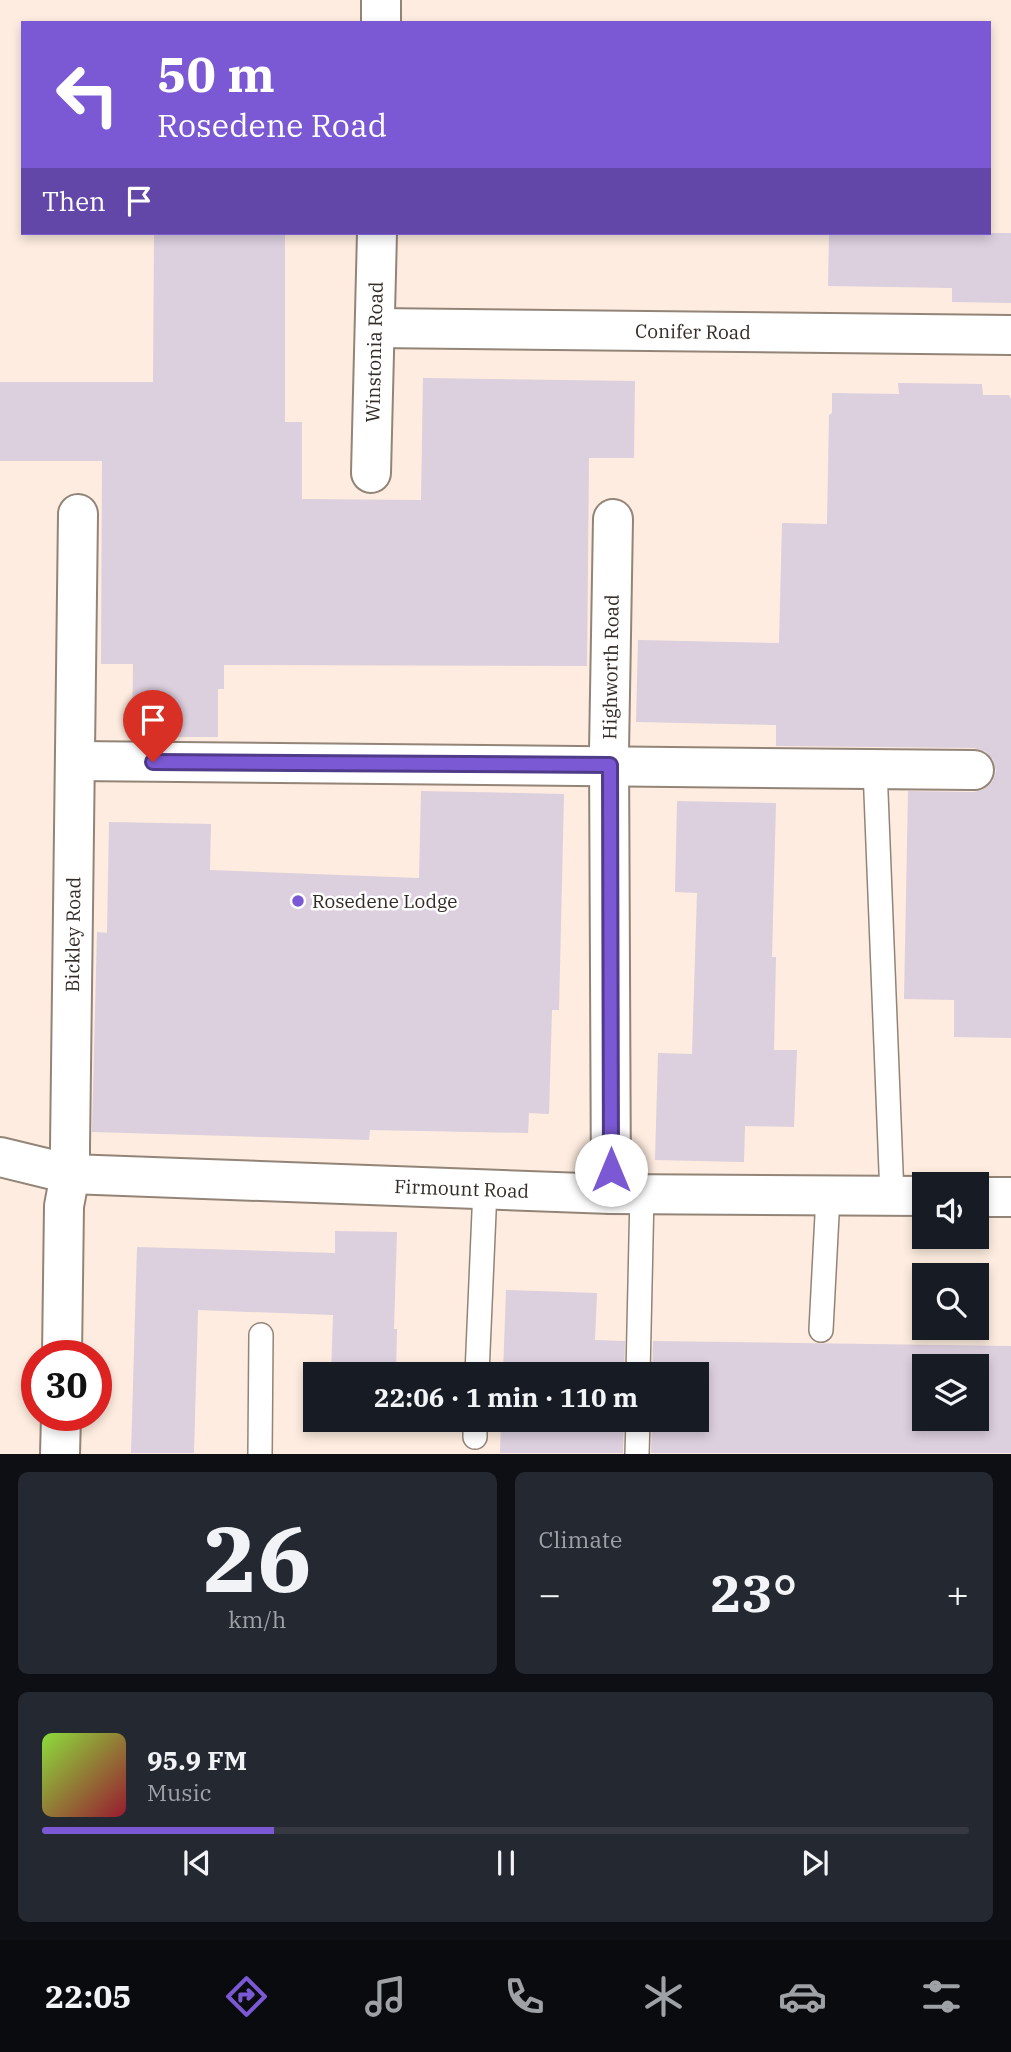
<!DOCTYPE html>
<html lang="en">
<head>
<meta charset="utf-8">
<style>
	body { margin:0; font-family:"IBM Plex Serif",serif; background:#242831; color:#f1f3f6; height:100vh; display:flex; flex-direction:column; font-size:26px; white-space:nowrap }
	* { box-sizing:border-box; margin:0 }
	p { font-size:23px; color:#9ea1a6 }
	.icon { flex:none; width:38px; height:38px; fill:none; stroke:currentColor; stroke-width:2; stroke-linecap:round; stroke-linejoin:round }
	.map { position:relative; height:1454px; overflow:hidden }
	.panel { display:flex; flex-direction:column; gap:18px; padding:18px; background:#0d0f14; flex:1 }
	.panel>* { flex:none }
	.guide { position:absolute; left:21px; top:21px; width:970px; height:214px; border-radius:0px; box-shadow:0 4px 10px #0003; background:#7b59d4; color:#fff; overflow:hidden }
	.tools { position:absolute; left:912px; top:1172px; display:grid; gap:14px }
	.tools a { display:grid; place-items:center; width:77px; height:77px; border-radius:0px; background:#171b24; box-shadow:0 4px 10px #0003; font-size:35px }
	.speed { position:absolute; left:21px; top:1340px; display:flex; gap:14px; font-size:35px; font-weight:700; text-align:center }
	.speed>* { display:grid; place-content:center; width:91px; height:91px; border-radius:50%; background:#171b24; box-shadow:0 4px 10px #0003; line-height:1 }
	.speed .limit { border:10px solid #d22; background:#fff; color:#111 }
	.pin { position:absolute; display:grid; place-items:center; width:60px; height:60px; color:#fff; margin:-72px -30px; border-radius:50% 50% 50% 0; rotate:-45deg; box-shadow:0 0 7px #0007 }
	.pin .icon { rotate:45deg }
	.me { position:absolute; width:77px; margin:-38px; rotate:0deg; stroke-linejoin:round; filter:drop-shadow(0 0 5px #0008) }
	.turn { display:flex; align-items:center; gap:24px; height:147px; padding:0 21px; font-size:32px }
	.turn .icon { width:91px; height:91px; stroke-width:2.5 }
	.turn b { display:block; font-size:49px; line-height:60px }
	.then { display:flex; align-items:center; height:66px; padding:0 21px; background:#0003; gap:14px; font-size:26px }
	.big { font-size:52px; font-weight:700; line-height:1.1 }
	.panel .card { flex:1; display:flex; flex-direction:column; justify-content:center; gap:10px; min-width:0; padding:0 24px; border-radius:10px; background:#242831 }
	.panel .dial { align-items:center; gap:0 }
	.dial b { font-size:91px; line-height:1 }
	.song { display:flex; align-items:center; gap:21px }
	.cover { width:84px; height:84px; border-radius:10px; background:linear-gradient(135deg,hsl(90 70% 55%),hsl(350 70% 35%)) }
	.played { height:7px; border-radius:4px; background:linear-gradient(90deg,#7b59d4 25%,#363941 25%) }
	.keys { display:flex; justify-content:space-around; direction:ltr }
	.heat { display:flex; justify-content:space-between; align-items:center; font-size:38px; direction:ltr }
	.panel .tiles { flex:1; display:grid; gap:18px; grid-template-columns:1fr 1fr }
	.card:last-child { grid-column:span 2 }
	.trip { position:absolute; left:303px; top:1362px; width:406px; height:70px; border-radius:0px; background:#171b24; box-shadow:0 4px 10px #0003; font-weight:700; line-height:70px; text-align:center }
	.dock { display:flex; height:112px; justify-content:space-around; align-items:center; background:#090b0e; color:#9ea1a6 }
	.dock .icon { width:49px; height:49px }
	.dock .current { color:#7b59d4 }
	.dock b { font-size:32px; color:#f1f3f6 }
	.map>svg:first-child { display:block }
	.building { fill:#dccfde; fill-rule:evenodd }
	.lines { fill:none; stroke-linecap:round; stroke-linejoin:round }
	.lane-casing { stroke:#938478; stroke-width:26 }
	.street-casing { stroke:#938478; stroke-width:42 }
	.lane { stroke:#fff; stroke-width:23 }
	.street { stroke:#fff; stroke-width:38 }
	.route-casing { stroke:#503a8a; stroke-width:18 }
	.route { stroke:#7b59d4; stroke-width:12 }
	.poi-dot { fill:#7b59d4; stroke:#fff; stroke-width:2.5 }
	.labels { text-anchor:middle; stroke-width:5; stroke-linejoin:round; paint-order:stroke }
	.street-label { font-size:19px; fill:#322b27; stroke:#fff }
	.poi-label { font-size:19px; fill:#322b27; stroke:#fff; text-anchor:start }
</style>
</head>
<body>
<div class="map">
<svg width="1011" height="1454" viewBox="0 0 1011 1454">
	<rect width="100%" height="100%" fill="#fdecdf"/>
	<path class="building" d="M154 233H285V422H302V499L421 500 423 378 635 381 634 458H589L587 666 224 665V689H218V737H132L133 664H101L102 461H0V382H153Z
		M829 233H1011V303L952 302V288L828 286Z
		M898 383 982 384 983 395H1009L1011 399V1038L954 1037V1000L904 999 908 791 974 792 984 789 992 782 996 771 993 760 986 752 974 748 776 746V725L636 722 638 640 779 643 782 523 827 524 829 415 832 413V393L899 394Z
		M421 791 564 794 559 1010H552L549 1114 529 1113 528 1133 370 1130 369 1140 92 1132 97 932 107 933 109 822 211 824 210 870 419 878Z
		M677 801 776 803 772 957H776L774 1050H797L794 1127 745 1126 744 1162 655 1160 658 1053 692 1054 697 893 675 892Z
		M335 1231 397 1232 394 1329H397L396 1374H331L333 1315 198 1310 194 1453H131L137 1247 335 1253Z
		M506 1290 597 1293 595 1340 625 1341 624 1374H503Z
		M653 1341 1011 1346V1453H651L652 1419H696V1374H652ZM924 1367H976V1419H924Z
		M501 1419H624L623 1453H500Z"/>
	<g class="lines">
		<g class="lane-casing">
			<path id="lane" d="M875 768 892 1196
				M821 1330 828 1196
				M477 1374 485 1189
				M638 1374 642 1194
				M475 1437V1419
				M260 1454 261 1335
				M637 1454 638 1419"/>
		</g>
		<g class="street-casing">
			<g id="street">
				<path d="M381 23V0"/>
				<path id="s1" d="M375 328 1011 335"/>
				<path id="s2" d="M371 473 377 233"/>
				<path d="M75 761 974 770"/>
				<path id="s3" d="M0 1157 70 1174 611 1194 924 1196"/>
				<path id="s4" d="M611 1194 609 751 613 519"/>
				<path d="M976 1197H1011"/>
				<path id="s5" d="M62 1356 64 1206 70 1174V1147L78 514"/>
				<path d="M60 1454 61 1416"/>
			</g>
		</g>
		<use href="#lane" class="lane"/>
		<use href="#street" class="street"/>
	</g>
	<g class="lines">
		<g class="route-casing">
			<path id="route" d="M153 762 610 765 611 1170"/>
		</g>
		<use href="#route" class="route"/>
	</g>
	<circle class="poi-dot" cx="298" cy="901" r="7"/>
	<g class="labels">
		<g class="street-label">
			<text dy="7" stroke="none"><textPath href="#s1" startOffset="318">Conifer Road</textPath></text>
			<text dy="7" stroke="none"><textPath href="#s2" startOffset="121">Winstonia Road</textPath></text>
			<text dy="7" stroke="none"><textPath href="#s4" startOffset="527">Highworth Road</textPath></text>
			<text dy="7" stroke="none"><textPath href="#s5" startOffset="422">Bickley Road</textPath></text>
			<text dy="7" stroke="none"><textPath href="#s3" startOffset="464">Firmount Road</textPath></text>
		</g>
		<g class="poi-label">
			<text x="312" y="908">Rosedene Lodge</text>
		</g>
	</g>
</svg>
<div class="tools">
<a><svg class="icon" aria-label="sound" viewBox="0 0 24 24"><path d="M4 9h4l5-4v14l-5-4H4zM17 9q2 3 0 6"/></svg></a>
<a><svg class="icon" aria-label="search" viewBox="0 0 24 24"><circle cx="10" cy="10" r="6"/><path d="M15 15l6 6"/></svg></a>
<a><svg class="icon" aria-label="layers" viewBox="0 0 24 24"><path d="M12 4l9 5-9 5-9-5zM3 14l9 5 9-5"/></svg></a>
</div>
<div class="speed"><div class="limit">30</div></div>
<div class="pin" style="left:153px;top:762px;background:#d93025"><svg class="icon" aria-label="arrive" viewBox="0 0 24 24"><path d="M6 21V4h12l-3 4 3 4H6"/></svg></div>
<svg class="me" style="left:611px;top:1170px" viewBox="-20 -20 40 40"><circle r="19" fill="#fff"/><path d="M0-13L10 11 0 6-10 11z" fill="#7b59d4"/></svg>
<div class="trip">22:06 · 1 min · 110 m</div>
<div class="guide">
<div class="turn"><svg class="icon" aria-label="left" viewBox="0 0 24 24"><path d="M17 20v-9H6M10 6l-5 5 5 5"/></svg><div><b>50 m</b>Rosedene Road</div></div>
<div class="then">Then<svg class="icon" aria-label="arrive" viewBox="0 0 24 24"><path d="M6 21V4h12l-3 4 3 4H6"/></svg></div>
</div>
</div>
<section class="panel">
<div class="tiles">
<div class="card dial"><b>26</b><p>km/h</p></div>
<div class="card"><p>Climate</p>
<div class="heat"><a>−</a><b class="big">23°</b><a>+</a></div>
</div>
<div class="card">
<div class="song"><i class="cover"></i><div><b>95.9 FM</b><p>Music</p></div></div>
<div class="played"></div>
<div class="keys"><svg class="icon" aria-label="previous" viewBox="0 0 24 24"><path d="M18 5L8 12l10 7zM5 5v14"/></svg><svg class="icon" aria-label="pause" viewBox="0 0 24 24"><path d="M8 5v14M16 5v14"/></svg><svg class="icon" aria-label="next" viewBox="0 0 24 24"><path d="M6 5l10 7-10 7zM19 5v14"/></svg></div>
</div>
</div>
</section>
<nav class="dock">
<b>22:05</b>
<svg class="icon current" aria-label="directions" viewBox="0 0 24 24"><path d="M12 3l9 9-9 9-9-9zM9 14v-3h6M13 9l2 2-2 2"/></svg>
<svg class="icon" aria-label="music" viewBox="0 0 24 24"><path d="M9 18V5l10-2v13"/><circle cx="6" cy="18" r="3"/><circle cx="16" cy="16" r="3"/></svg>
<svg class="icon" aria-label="phone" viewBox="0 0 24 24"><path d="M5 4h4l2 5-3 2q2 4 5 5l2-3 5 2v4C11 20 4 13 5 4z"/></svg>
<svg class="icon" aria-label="climate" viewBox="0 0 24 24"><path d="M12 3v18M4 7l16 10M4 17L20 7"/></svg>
<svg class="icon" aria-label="car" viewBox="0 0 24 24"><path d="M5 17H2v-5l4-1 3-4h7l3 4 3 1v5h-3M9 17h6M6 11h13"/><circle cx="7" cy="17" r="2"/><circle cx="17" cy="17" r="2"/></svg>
<svg class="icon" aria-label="filters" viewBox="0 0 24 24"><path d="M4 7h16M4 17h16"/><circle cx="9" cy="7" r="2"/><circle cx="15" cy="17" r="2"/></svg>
</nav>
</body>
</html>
